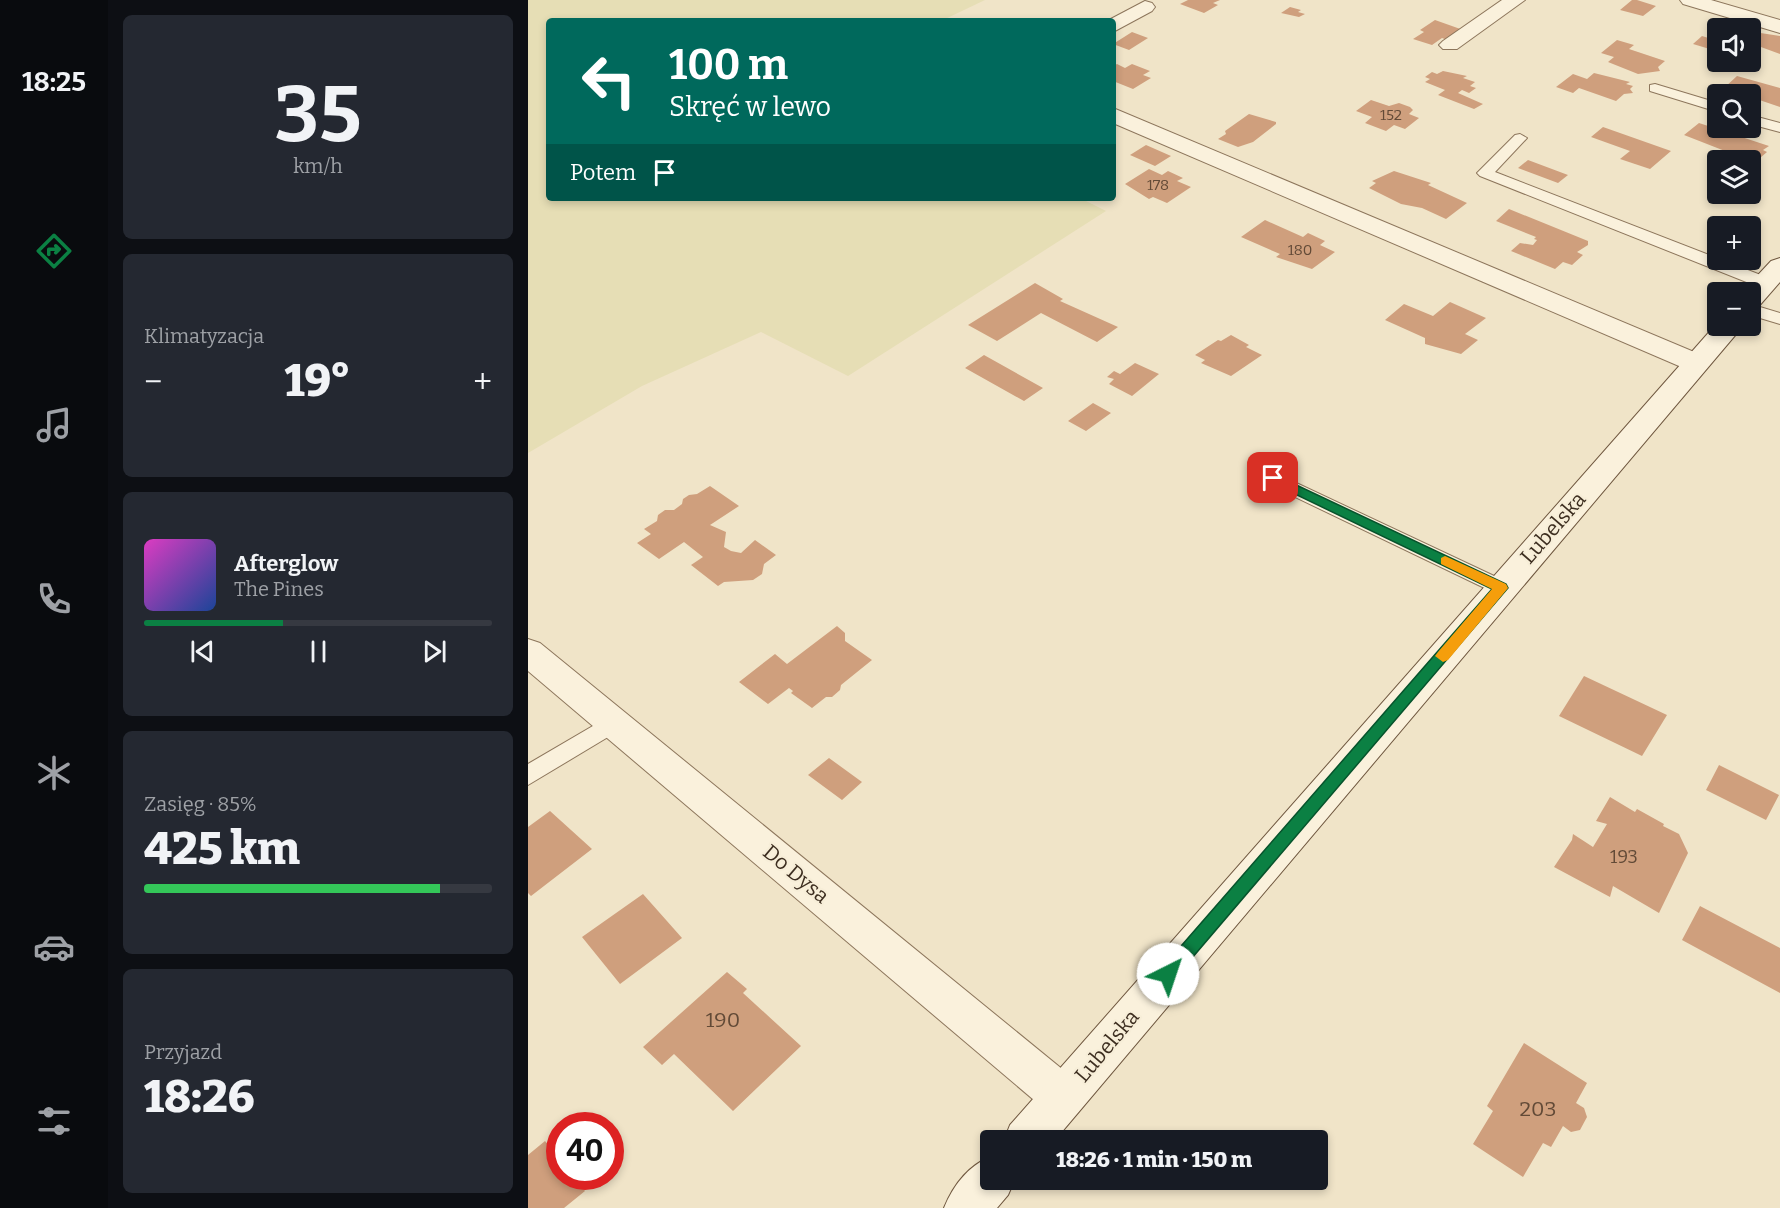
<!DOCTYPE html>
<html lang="pl">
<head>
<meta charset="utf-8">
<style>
	body { margin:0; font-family:Bitter,serif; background:#242831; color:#f1f3f6; height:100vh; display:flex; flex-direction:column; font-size:22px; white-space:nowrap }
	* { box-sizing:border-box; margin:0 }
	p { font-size:20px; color:#9ea1a6 }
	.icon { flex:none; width:33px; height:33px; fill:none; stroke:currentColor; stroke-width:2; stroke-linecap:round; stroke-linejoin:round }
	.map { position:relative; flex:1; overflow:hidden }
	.side { display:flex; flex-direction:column; gap:15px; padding:15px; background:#0d0f14; width:420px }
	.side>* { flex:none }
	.hud { position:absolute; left:18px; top:18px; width:570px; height:183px; border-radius:6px; box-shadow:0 3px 9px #0003; background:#00695c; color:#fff; overflow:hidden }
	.controls { position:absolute; left:1179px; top:18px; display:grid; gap:12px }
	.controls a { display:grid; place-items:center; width:54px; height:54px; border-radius:6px; background:#171b24; box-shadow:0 3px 9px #0003; font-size:30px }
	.speed { position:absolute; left:18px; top:1112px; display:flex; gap:12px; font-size:30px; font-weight:700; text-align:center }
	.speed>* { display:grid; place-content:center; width:78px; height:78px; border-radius:50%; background:#171b24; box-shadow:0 3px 9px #0003; line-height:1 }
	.speed .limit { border:9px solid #d22; background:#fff; color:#111 }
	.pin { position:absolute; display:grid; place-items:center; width:51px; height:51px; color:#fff; margin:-26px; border-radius:12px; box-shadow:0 3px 9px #0006 }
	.me { position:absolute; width:66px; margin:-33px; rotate:41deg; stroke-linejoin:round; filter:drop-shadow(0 0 4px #0008) }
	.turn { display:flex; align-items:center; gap:21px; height:126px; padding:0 24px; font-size:27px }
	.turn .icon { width:78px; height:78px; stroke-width:2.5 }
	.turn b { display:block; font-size:42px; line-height:51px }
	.then { display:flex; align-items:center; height:57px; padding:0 24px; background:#0003; gap:12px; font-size:22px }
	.big { font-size:45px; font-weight:800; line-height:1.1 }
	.side .card { flex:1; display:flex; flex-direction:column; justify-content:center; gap:9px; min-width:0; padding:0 21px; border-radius:9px; background:#242831 }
	.side .dial { align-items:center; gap:0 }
	.dial b { font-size:78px; line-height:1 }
	.song { display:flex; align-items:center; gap:18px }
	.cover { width:72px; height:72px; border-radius:9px; background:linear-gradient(135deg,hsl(310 70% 55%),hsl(220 70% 35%)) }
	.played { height:6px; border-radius:3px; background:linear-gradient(90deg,#0b8043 40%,#363941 40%) }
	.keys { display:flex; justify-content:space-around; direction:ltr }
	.heat { display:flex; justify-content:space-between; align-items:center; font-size:33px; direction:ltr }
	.charge { height:9px; border-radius:4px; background:linear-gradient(90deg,#34c759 85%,#363941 0) }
	.trip { position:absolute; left:452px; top:1130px; width:348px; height:60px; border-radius:6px; background:#171b24; box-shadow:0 3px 9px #0003; font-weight:800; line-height:60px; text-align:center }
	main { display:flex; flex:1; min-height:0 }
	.menu { display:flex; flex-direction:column; width:108px; justify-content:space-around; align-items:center; background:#090b0e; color:#9ea1a6 }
	.menu .icon { width:42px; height:42px }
	.menu .current { color:#0b8043 }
	.menu b { font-size:27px; color:#f1f3f6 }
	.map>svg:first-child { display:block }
	.farmland { fill:#e6deb5 }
	.building { fill:#cf9f7d }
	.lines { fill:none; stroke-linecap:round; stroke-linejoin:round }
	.lane-casing { stroke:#8d765c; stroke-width:2 }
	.street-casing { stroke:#8d765c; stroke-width:2 }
	.secondary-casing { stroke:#6f573f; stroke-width:2 }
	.lane { fill:#faf1dc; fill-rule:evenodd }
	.street { fill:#faf1dc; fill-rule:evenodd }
	.secondary { fill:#faf1dc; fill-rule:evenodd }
	.route { fill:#0b8043; stroke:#07532c; stroke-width:1.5 }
	.slow { fill:#f59e0b }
	.labels { text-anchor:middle; stroke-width:4.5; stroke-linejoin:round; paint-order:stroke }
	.far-number-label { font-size:15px; fill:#624a37 }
	.number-label { font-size:18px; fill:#624a37 }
	.street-label { font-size:21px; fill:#3d2e20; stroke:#f7eed8 }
	.near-number-label { font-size:21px; fill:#624a37 }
</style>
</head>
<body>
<main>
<nav class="menu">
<b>18:25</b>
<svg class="icon current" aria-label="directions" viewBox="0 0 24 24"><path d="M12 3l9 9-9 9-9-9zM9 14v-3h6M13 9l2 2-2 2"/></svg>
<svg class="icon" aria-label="music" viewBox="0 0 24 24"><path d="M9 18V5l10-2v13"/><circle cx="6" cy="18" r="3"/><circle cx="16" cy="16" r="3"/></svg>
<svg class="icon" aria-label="phone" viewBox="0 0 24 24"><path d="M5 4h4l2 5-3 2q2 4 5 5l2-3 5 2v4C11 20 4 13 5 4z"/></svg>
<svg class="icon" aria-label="climate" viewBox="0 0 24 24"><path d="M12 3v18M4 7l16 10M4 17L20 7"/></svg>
<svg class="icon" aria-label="car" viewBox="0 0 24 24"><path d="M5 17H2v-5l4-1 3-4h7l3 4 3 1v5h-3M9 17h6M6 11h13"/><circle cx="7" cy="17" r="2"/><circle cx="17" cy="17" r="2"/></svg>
<svg class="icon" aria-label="filters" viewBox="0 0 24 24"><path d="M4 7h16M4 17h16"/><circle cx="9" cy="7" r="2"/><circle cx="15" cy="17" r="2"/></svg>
</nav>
<section class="side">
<div class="card dial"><b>35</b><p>km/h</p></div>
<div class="card"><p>Klimatyzacja</p>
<div class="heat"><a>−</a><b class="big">19°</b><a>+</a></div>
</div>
<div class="card">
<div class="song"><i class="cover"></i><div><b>Afterglow</b><p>The Pines</p></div></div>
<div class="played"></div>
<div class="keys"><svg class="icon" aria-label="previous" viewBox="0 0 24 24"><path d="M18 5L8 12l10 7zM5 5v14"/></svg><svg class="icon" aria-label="pause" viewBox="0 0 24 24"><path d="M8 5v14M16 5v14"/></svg><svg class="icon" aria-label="next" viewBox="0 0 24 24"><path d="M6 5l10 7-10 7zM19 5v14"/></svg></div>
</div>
<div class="card"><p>Zasięg · 85%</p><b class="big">425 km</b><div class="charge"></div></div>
<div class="card"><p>Przyjazd</p><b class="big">18:26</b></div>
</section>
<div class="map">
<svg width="1252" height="1208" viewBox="0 0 1252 1208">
	<rect width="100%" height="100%" fill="#f0e4c8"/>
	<path class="farmland" d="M0 0H457L413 21H21V198H552L578 211 320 376 233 332 114 386 0 453Z"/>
	<path class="building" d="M660 0H692L685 3 690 5 676 13 652 4Z
		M1104 0H1109L1128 6 1115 16 1092 10Z
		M762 7 773 10 770 12 777 14 771 17 753 13Z
		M907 20 938 31 922 41 914 38 904 45 885 39 896 32 892 30Z
		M604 32 620 38 601 50 585 44Z
		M1226 32 1252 36V54L1222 43V35Z
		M1174 36 1190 41V47L1185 50 1165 44Z
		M1089 40 1106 45 1101 49 1137 61 1130 67 1132 71 1110 74 1080 62 1086 57 1073 53Z
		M589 64 597 68 604 64 622 71 615 75 623 78 605 89 585 81V66Z
		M915 71 939 76 935 78 947 82 942 86 948 88 941 93 934 90 930 93 955 104 946 109 910 95 917 90 897 82 902 79 897 77 904 72 909 74Z
		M1066 73 1102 82 1098 84 1105 86 1102 89 1105 93 1096 94 1088 101 1051 88 1045 93 1028 87 1045 74 1059 79Z
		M1209 76 1252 88V107L1196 88Z
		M843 100 861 106 871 103 882 107 885 110 881 114 891 118 877 129 866 125 858 131 837 123 844 117 828 111Z
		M721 114 748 122V124L725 142 710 147 690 139 698 134 697 131Z
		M1171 123 1241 146 1235 150 1239 152 1232 158 1229 156 1220 160 1156 135Z
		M1075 127 1143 151 1122 169 1092 159 1102 151 1063 137Z
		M618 145 643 156 627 166 602 155Z
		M1000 160 1040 175 1030 183 990 168Z
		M621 169 634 175 640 171 655 178 649 181 663 187 639 203 625 197 621 199 597 184Z
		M866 171 903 183 900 185 939 203 918 219 894 208 873 204 841 188 848 183 844 181Z
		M981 209 1060 241V245L1049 252 1055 255 1044 265 1035 262 1027 269 983 251 992 243 1005 245 1009 240 1006 239 1008 237 968 221Z
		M737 220 775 237 780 233 797 241 792 245 807 252 784 269 748 257 752 254 713 237Z
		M507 283 535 299 532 301 590 327 569 342 513 313 469 341 440 325Z
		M922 302 958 318 937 334 950 340 933 354 897 344V338L857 320 876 304 905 316Z
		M703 335 721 345 718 347 734 355 703 376 673 363 677 360 667 355 690 340 693 341Z
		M456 355 515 388 496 401 437 368Z
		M607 363 631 374 604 396 581 384 586 379 579 377 586 371 592 374Z
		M565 403 583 413 558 431 540 421Z
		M182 486 211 506 182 525 198 532 196 547 203 551 213 553 227 540 248 555 236 564 234 574 225 580 196 582 190 586 163 565 175 557 156 542 131 559 109 543 123 534 116 529 129 521 130 515 137 510H146L154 504 155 499 161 495 169 494Z
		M309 626 317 633V641L344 660 313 685 312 690 304 697H298L284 708 263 693 265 691 261 688 240 704 211 682 247 654 259 664Z
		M1056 676 1139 715 1114 756 1031 716Z
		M301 758 334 782 314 800 280 775Z
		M1191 765 1251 795 1238 820 1178 790Z
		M1082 797 1107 812 1109 809 1136 824 1135 826 1151 834 1160 853 1131 913 1085 886 1082 897 1026 867 1044 840 1045 834 1065 847 1079 824 1068 821Z
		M22 811 64 849 3 896 0 893V827Z
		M115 894 154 938 92 984 54 937Z
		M1172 906 1252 948V993L1154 940Z
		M199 972 219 989 215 993 273 1046 205 1111 146 1054 134 1065 115 1047Z
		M996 1043 1059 1083 1048 1103 1056 1108 1059 1117 1052 1130 1043 1132 1035 1126 1023 1147 1015 1143 995 1177 945 1144 965 1111 959 1106Z
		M17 1141 32 1159V1176H45L57 1191 36 1208H0V1155Z"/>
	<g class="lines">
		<g class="lane-casing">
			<path id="lane" d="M1127 84 1190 103V112L1122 91V85Z
				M1222 115 1252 123V132L1222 124Z
				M992 134 999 138 967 172 1243 279 1245 283 1243 287H1231L952 176 949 173 987 135Z
				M1222 304 1252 313V324L1222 315Z
				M745 472 981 583 984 588 981 593 974 596 967 593 738 483 735 478 738 473Z
				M87 713 95 716 98 722 95 728 0 785V764Z"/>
		</g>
		<g class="street-casing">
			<path id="street" d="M974 0H997L929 49H915L911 45 915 41Z
				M1152 0H1183L1252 20V33L1155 4Z
				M617 1 624 3 627 7 624 11 585 32V21H579Z
				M585 108 1178 357 1182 363 1178 369 1168 372 1158 369 585 123Z
				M0 639 12 643 550 1082 557 1097 550 1112 535 1118 520 1112 0 671Z"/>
		</g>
		<g class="secondary-casing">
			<path id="secondary" d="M1252 258V282L1231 306 1222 308V292H1214L1243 261Z
				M1190 322V326H1215L527 1140H476L482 1125Z
				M462 1157V1179H487L480 1195 469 1208H416C425 1186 440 1166 462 1157Z"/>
		</g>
		<use href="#lane" class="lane"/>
		<use href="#street" class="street"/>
		<use href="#secondary" class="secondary"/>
	</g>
	<path class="route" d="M745 474 978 584 980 588 646 979 640 981 634 979 631 974 634 968 964 589 740 481V475Z"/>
	<path class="slow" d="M917 556 978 584 980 588 920 660 915 662 907 656 910 652 964 589 913 564V558Z"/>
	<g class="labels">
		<g class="far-number-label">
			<text x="863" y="120">152</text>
			<text x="630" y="190">178</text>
			<text x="772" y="255">180</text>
		</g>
		<g class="number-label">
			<text x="1096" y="863">193</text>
		</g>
		<g class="street-label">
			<text transform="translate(1025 528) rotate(-49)" y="7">Lubelska</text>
			<text transform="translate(268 874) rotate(40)" y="7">Do Dysa</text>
			<text transform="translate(579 1046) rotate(-50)" y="7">Lubelska</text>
		</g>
		<g class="near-number-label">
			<text x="195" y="1027">190</text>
			<text x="1010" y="1116">203</text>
		</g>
	</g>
</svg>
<div class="controls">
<a><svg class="icon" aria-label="sound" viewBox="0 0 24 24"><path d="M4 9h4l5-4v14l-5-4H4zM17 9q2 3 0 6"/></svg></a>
<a><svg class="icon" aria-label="search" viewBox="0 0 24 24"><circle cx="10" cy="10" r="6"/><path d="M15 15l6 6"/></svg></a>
<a><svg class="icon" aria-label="layers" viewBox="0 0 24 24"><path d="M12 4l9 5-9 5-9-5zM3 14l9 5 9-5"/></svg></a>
<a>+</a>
<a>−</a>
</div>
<div class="speed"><div class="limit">40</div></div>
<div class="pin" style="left:745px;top:478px;background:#d93025"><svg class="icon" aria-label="arrive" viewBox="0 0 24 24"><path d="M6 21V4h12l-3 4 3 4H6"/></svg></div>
<svg class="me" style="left:640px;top:974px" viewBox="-20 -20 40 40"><circle r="19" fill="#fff"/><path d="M0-13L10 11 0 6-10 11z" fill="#0b8043"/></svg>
<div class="trip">18:26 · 1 min · 150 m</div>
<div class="hud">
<div class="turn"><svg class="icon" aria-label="left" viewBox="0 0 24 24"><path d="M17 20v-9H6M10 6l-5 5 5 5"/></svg><div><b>100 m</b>Skręć w lewo</div></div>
<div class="then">Potem<svg class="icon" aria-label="arrive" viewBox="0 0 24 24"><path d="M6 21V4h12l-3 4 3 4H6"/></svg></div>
</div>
</div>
</main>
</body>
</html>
